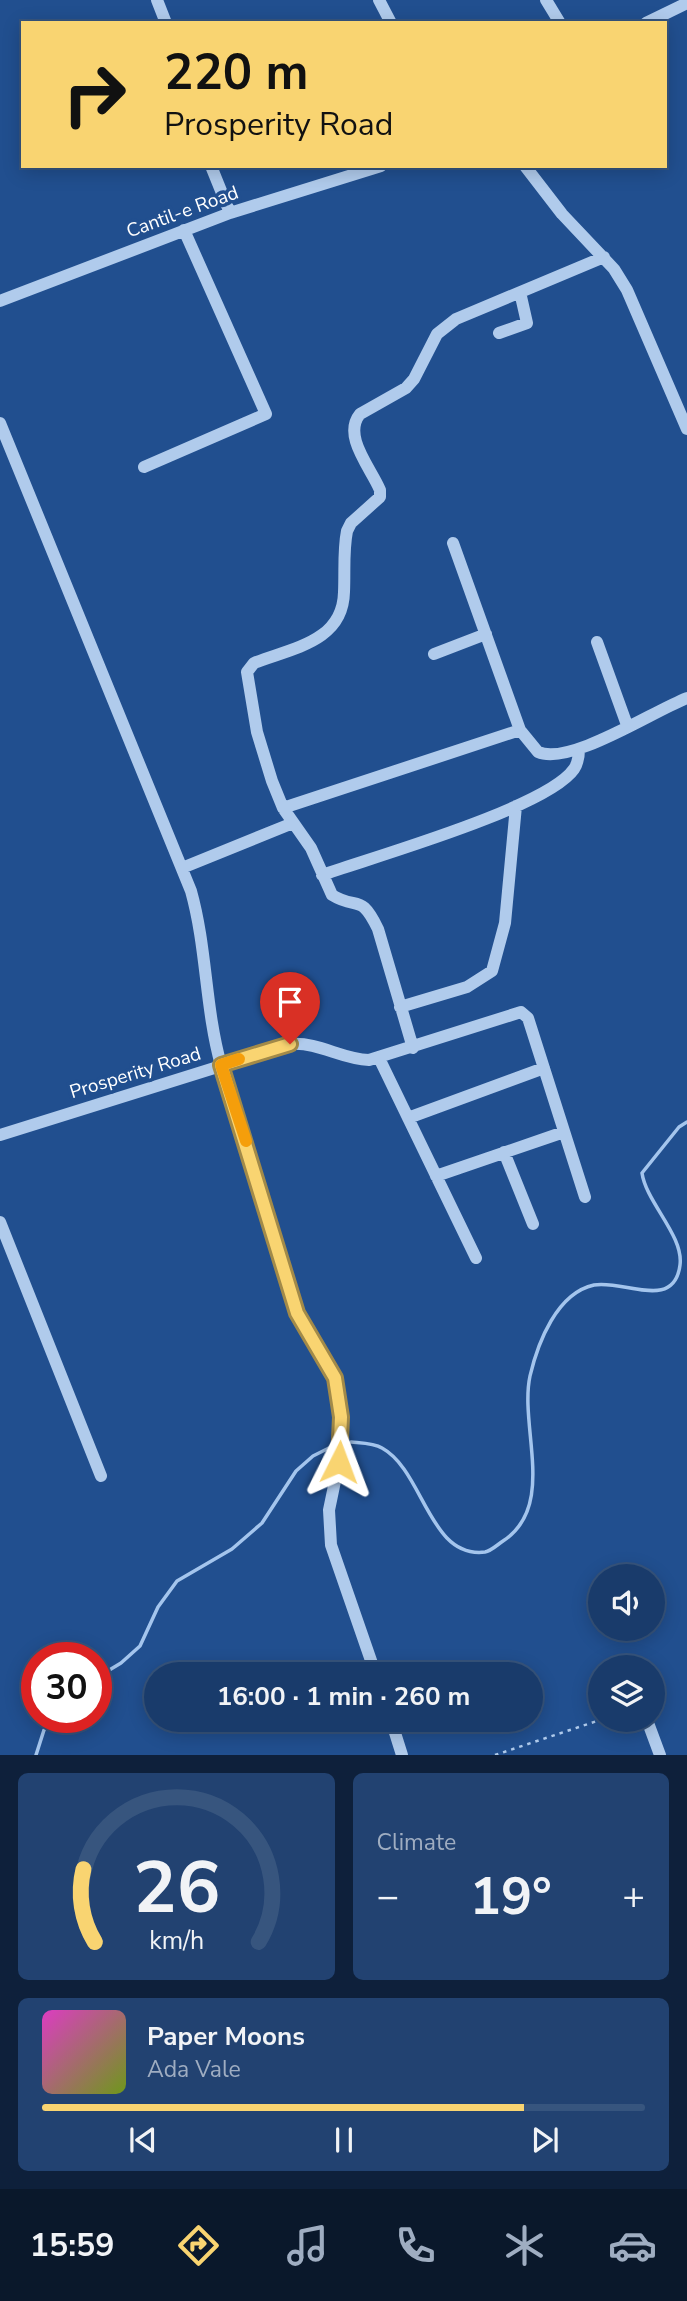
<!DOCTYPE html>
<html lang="en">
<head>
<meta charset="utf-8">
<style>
	body { margin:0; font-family:"Nunito Sans",sans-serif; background:#224271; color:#f1f3f6; height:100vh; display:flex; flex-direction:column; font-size:26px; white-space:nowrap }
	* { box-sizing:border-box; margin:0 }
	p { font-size:23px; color:#9fadc1 }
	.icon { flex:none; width:38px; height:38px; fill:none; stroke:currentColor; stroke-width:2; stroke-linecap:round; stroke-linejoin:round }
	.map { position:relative; height:1755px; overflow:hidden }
	.drawer { display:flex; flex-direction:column; gap:18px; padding:18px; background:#0e203b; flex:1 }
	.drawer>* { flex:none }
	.guide { position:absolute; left:21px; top:21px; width:646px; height:147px; border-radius:0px; box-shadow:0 4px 18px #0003,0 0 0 2px #37557e; background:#f9d471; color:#111; overflow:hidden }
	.tools { position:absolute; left:588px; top:1564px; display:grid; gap:14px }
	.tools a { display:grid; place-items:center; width:77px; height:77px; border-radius:50%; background:#193b6b; box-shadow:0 4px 18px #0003,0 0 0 2px #37557e; font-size:35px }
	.speed { position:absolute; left:21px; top:1642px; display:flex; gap:14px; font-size:35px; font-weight:700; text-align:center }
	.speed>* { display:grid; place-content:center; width:91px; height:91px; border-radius:50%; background:#193b6b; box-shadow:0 4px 18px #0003,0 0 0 2px #37557e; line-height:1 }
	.speed .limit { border:10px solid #d22; background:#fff; color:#111 }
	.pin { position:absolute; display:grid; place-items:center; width:60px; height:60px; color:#fff; margin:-72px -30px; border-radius:50% 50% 50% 0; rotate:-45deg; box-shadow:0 0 7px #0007 }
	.pin .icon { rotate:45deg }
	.me { position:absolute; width:77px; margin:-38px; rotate:3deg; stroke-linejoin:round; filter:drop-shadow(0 0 5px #0008) }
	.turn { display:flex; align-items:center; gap:24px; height:147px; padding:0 28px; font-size:32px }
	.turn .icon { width:91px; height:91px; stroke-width:2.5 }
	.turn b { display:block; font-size:49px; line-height:60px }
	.big { font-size:52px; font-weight:700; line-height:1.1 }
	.drawer .widget { flex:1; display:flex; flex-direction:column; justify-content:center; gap:10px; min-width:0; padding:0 24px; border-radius:10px; background:#224271 }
	.drawer .dial { align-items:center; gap:0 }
	.dial svg { height:182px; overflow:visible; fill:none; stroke:#37557e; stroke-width:7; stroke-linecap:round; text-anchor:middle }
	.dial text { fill:#f1f3f6; stroke:none }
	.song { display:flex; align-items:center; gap:21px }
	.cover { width:84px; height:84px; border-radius:10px; background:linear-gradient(135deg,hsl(310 70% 55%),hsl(80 70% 35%)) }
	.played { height:7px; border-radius:4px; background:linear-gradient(90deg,#f9d471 80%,#37557e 80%) }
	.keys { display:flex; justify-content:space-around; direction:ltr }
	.heat { display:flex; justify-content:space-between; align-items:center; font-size:38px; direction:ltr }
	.drawer .tiles { flex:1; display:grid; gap:18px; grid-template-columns:1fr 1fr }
	.widget:last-child { grid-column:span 2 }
	.trip { position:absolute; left:144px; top:1662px; width:399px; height:70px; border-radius:35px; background:#193b6b; box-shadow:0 4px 18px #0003,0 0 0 2px #37557e; font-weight:700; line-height:70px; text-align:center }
	.tab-bar { display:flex; height:112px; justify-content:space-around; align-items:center; background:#0a182b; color:#9fadc1 }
	.tab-bar .icon { width:49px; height:49px }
	.tab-bar .active { color:#f9d471 }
	.tab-bar b { font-size:32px; color:#f1f3f6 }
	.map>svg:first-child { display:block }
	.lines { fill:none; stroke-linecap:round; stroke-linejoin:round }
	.stream { stroke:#a4c5ed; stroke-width:3.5 }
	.path { stroke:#b0cbec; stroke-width:2.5; stroke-dasharray:3.5 5; stroke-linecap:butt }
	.minor { stroke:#b0cbec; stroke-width:12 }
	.route-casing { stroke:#a28a49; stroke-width:18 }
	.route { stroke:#f9d471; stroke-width:12 }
	.slow { stroke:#f59e0b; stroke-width:12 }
	.labels { text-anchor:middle; stroke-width:7; stroke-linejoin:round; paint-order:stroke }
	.street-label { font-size:19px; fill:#fff; stroke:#214f8f }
</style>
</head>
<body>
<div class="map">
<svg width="687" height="1755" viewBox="0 0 687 1755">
	<rect width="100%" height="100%" fill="#214f8f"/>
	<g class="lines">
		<path class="stream" d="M351 1442C361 1443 374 1443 382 1448 424 1471 429 1559 485 1552 491 1551 497 1545 503 1541 557 1506 519 1427 530 1376 538 1342 557 1293 594 1285 623 1279 674 1312 680 1265 684 1236 646 1202 642 1173L679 1127 687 1122
			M96 1678 121 1663 140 1646 158 1607 177 1581 232 1549 262 1523 296 1471 313 1456 331 1447
			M36 1755 44 1730 54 1717"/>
		<path class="path" d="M495 1755 600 1720"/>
		<path class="minor" d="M157 0 166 23
			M379 0 391 23
			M546 0 560 23
			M646 23 687 3
			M211 166 230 213
			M525 166 562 214 614 269 627 290 687 429
			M0 301 230 213 381 166
			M499 333 527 323 520 292
			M0 423 191 891C207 948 205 1008 221 1065L297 1313 335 1378 339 1395V1462L329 1510 331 1545 376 1675
			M144 467 266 414 184 230
			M453 543 520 730 538 752C570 766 653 711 687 698
			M597 642 627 725
			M434 654 486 634
			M283 808 520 730
			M182 868 293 823
			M322 875C373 857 547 808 574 769 578 763 579 757 579 749
			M400 1007 467 987 492 971 505 923 516 806
			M413 1048 378 929C360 892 358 911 332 895L311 848 283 808 272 781 257 732 247 672 254 663C292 648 343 642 344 592 345 571 343 551 347 531L351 523 380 497V490C371 468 342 436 360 414L406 388 414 379 437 334 456 319 604 257
			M379 1058 476 1258
			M408 1118 544 1068
			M0 1135 291 1044C319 1042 341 1059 369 1060L521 1012 528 1018 585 1197
			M504 1152 533 1224
			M436 1176 564 1132
			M0 1222 101 1476
			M391 1720 402 1755
			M647 1720 660 1755"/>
	</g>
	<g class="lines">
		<g class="route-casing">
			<path id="route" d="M290 1044 221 1065 297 1313 335 1378 341 1417 339 1462"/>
		</g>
		<use href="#route" class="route"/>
		<path class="slow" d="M239 1059 221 1065 246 1141"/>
	</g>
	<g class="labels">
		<g class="street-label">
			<text transform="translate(182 211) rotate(-20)" y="7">Cantil-e Road</text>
			<text transform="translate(135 1072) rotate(-17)" y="7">Prosperity Road</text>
		</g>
	</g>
</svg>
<div class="tools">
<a><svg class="icon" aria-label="sound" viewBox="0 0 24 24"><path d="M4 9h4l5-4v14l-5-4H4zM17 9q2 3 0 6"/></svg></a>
<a><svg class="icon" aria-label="layers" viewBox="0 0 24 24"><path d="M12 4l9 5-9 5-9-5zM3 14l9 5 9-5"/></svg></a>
</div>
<div class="speed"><div class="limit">30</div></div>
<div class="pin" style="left:290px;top:1044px;background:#d93025"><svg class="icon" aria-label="arrive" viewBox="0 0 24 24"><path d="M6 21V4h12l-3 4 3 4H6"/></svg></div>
<svg class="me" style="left:339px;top:1462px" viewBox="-20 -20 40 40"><path d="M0-17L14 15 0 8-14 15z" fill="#f9d471" stroke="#fff" stroke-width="4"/></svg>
<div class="trip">16:00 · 1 min · 260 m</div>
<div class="guide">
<div class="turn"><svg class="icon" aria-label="right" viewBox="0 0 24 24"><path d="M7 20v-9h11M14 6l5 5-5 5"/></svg><div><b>220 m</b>Prosperity Road</div></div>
</div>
</div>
<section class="drawer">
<div class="tiles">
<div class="widget dial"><svg viewBox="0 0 100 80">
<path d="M14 69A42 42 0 1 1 86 69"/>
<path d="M14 69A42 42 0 0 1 9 37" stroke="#f9d471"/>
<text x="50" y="56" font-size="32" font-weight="700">26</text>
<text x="50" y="72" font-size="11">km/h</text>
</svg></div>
<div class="widget"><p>Climate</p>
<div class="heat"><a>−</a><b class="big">19°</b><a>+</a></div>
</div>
<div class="widget">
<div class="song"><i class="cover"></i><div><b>Paper Moons</b><p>Ada Vale</p></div></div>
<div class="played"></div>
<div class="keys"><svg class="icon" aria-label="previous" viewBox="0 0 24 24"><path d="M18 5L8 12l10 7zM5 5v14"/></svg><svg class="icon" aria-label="pause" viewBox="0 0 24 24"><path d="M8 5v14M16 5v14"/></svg><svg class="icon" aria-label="next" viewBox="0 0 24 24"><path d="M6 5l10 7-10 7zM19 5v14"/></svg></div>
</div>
</div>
</section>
<nav class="tab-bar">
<b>15:59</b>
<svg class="icon active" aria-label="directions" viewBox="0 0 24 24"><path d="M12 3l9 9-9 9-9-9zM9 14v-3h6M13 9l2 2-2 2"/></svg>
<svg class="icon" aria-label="music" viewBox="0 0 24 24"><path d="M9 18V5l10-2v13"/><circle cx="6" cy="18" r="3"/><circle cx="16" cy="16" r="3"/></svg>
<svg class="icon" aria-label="phone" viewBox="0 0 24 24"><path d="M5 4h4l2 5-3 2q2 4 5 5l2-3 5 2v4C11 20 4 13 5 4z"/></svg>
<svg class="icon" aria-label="climate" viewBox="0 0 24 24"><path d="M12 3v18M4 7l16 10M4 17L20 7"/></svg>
<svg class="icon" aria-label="car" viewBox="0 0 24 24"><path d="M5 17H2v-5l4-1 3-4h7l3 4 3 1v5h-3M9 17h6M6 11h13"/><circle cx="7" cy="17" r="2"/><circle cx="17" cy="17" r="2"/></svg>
</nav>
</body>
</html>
